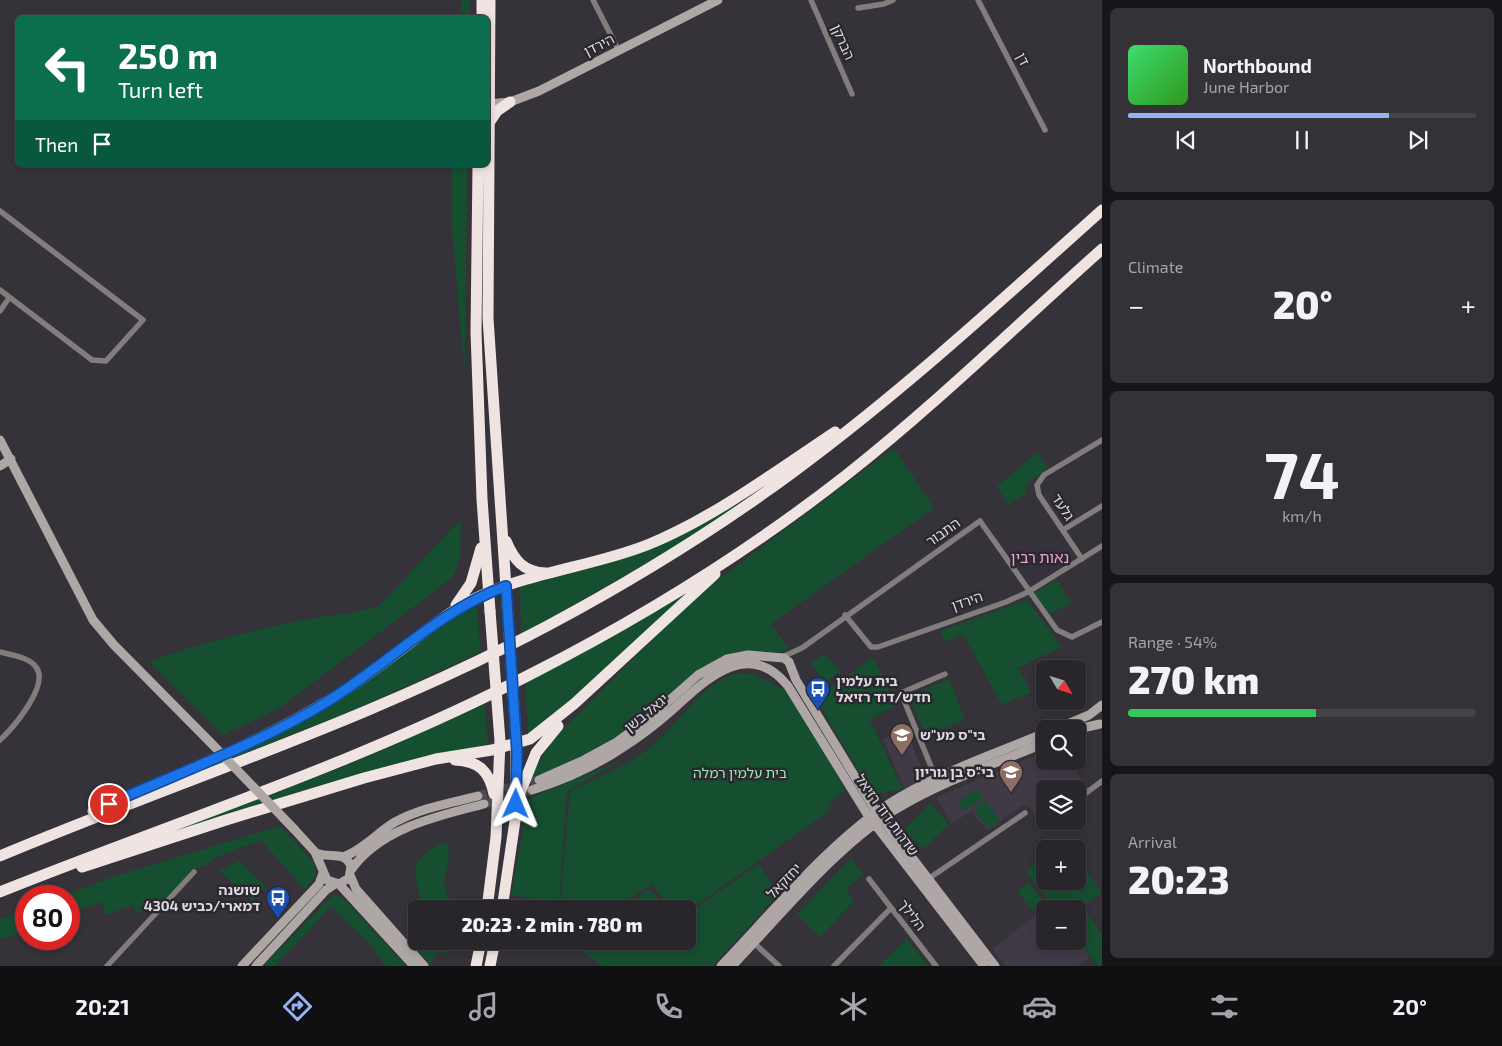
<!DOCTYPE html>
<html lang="en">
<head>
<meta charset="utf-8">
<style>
	body { margin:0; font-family:"Exo 2","Noto Sans Hebrew",sans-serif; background:#343237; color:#f1f3f6; height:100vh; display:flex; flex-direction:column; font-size:19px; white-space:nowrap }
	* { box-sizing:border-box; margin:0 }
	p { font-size:16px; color:#a5a5a9 }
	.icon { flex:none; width:28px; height:28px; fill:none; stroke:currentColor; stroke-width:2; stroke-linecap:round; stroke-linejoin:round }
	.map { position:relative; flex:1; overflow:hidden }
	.side { display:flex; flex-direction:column; gap:8px; padding:8px; background:#161518; width:400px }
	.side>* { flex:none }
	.hud { position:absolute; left:15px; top:15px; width:475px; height:152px; border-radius:8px; box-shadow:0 2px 8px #0003,0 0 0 1px #444347; background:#0b6e4f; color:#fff; overflow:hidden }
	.needle { width:32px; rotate:128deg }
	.tools { position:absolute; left:1036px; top:660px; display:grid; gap:10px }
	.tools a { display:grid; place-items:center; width:50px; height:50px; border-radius:8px; background:#28262b; box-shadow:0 2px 8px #0003,0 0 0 1px #444347; font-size:25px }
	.speed { position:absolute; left:15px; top:885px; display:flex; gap:10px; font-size:25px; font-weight:700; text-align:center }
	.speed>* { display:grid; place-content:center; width:65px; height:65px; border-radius:50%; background:#28262b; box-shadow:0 2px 8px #0003,0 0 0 1px #444347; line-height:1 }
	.speed .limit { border:8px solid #d22; background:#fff; color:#111 }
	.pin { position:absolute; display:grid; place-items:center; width:42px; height:42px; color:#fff; margin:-21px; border:2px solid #fff; border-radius:50%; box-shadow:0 1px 5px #0007 }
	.me { position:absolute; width:55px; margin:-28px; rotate:1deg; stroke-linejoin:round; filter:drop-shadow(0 0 4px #0008) }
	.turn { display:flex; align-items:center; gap:18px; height:105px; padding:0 20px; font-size:22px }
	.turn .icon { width:65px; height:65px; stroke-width:2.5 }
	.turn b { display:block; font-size:35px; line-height:42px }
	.then { display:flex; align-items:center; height:48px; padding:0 20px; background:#0003; gap:10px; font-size:19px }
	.big { font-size:38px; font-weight:800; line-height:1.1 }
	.side .card { flex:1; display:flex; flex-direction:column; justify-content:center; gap:8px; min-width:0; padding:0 18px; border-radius:8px; background:#343237 }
	.side .dial { align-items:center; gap:0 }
	.dial b { font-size:65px; line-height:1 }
	.song { display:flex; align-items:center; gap:15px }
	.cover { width:60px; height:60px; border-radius:8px; background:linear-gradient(135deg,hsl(140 70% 55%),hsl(110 70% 35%)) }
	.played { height:5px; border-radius:2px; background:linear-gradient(90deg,#95b2f1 75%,#444347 75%) }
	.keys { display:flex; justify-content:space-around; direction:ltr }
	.heat { display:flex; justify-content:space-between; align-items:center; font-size:28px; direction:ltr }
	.charge { height:8px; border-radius:4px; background:linear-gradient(90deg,#34c759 54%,#444347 0) }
	.trip { position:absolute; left:408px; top:900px; width:288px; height:50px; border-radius:8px; background:#28262b; box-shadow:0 2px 8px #0003,0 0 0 1px #444347; font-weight:800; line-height:50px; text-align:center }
	.tabs { display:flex; height:80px; justify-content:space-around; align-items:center; background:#100f11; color:#a5a5a9 }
	.tabs .icon { width:35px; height:35px }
	.tabs .on { color:#95b2f1 }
	.tabs b { font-size:22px; color:#f1f3f6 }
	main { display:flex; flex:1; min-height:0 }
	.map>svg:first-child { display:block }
	.built { fill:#403a47 }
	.green { fill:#154f30 }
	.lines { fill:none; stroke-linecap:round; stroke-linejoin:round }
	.secondary-tunnel { stroke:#4e4b52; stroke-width:9; stroke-dasharray:9 4.5; stroke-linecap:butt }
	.street { stroke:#827d7d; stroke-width:5.5 }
	.secondary { stroke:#afa7a6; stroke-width:9 }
	.highway { stroke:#f0e4e2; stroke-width:11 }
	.secondary-bridge { stroke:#afa7a6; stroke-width:9 }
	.highway-bridge { stroke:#f0e4e2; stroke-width:11 }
	.route-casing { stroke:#114b97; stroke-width:12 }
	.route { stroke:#1a73e8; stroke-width:9 }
	.labels { text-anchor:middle; stroke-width:5; stroke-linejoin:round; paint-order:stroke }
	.street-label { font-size:14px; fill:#dcdade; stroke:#2b282f }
	.poi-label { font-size:14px; font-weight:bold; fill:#dcdade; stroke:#2b282f; text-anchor:start }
	.park-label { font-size:14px; fill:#92eeb6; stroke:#2b282f }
	.neighbourhood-label { font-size:15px; fill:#eba5d1; stroke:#2b282f }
</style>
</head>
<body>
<main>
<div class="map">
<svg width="1102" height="966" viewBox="0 0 1102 966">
	<rect width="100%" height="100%" fill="#353239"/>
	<path class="built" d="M905 728 926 779 904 789 883 739Z
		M1045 751V761H1069L1083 782 1073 789H1045V809L1035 816 1030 807 1022 805 987 831 972 811 951 824 937 797Z
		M1050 904 1053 909H1045V941L1078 940 1090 957 1078 966H1006L992 949Z"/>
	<path class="green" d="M461 0H470V17H460Z
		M452 165H467L465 374 452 231Z
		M894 448 934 508 771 624 789 649C762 660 729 651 704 666 686 677 675 694 659 707 622 739 576 764 529 779L553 739 691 600Z
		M1038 452 1048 468 1025 486 1028 492 1008 505 997 486Z
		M734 501 737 507 664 553 521 635 520 586 642 551Z
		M461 519 460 560 452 578 278 709 223 735 149 662C200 642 255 630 308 619 331 614 356 615 379 606Z
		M1057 580 1071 603 1050 614 1034 593Z
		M677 595 684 597 548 721 528 734 525 683Z
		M1027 600 1062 647 1018 668 1031 692 1002 705 963 634 945 642 940 631Z
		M476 602 481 652 358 708 201 771 260 740Z
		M825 653 840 672 825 683 811 664Z
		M873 657 897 705 869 719 903 789 875 794 870 790 816 699Z
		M738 673 754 674 788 692 846 790 827 804 831 810 686 912V909H671L652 884 613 909 560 905 570 791C599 777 629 766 654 744 683 720 699 684 738 673Z
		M949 679 965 720 926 736 909 696Z
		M485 704 488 744 324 784 189 829V824L348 765Z
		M622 760 567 791 559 904 511 895 529 798Z
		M976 789 983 797 964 811 957 803Z
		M985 800 1000 820 988 828 974 809Z
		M930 804 949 824 923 849 904 830Z
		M280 826 315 864V877L305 890 261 840 214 858 207 865 194 869 150 914 146 910 137 914 133 905 106 915 101 902 69 914V896H62L112 877Z
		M445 842 448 845C452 864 442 873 445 886 446 896 452 896 451 909H417C422 895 418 891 416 879 412 859 429 849 445 842Z
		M1045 857V881H1078V859L1102 892 1082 907 1102 934V966H1098L1078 939V909H1055L1026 871Z
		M851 858 863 874 846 889 854 901 820 937 797 914Z
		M239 861 266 886 253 901 219 871Z
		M759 864 778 895 712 966H603L575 947 582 941H686V915Z
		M1029 882 1044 902 1033 911 1017 891Z
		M650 889 667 909H620Z
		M334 894 343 898 407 966H385L369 943 331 907 275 966H263Z
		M26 910V930L0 940V919Z
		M416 912V941H449L448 953H439L432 960V966L411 944 415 945 413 931Z
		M906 938 928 966H879L906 939Z"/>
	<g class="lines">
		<path class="secondary-tunnel" d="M478 796 539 780
			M484 804 532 790"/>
		<path class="street" d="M593 0 619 51
			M811 0 852 94
			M978 0 1045 130
			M858 8 884 4 893 0
			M0 211 143 320 106 361 92 360 0 290
			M0 311 9 298
			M1063 530 1102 506
			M1082 559 1039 495 1037 485 1044 475 1102 440
			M845 615 871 647H878L1006 602 1028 592 1102 546
			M0 652C11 655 29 657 36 667 50 685 13 728 0 740
			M782 657 802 648 980 521 1057 630 1072 637 1102 622
			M937 781 901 693 945 674
			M1078 799 1102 781
			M869 879 936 966
			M928 879 1025 813
			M754 943 779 966
			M107 966 194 872
			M834 966 891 908"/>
		<path class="secondary" d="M488 104 510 102 539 91 718 0
			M0 440 93 620 114 645 209 741
			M0 466 11 459
			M1056 729 1089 715 1102 705
			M1078 729 1100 724
			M539 780 584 760 617 742 647 720 698 675 727 659 748 655 784 658 789 662 796 680 874 808 995 966
			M532 790C564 780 595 766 622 748 639 737 655 725 671 711 705 681 747 636 788 686L867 814 984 966
			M294 829 315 852 327 880 339 884 349 878 351 866C344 849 328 860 315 852
			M343 857C363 850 378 832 395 822 421 808 450 803 478 796
			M351 870C380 828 438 816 484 804
			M350 875 356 889 424 966
			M339 884 414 966
			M242 966 319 884 323 873
			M256 966 326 890 335 884
			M721 966C771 914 827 845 887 805 935 774 992 755 1045 733
			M732 966C782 914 833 850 893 811 940 782 994 764 1045 743"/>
		<path class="highway" d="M490 0 488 318 507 603
			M482 18V0
			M489 123 497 111 510 102
			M478 165 476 332 482 499 490 611
			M506 541C514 560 523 572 546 573
			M456 605 471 583 481 548
			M455 760C479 761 489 771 494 794
			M520 793 536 753 558 726
			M93 811C170 777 254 746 326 702 357 684 386 661 415 639 434 625 453 609 474 599 529 572 591 567 647 545 712 519 776 471 835 432
			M0 856C184 779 373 719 549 625 635 579 718 528 796 470 904 390 1003 299 1102 210
			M82 867 226 820 364 778 436 759 492 750 530 739 574 704 715 574
			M0 892C178 821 362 762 533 673 641 618 749 551 845 476 935 405 1017 325 1102 249
			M487 909 496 837 500 742
			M502 909 516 814V737
			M476 966 481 941
			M490 966 495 941"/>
		<path class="secondary-bridge" d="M209 741 294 829"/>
		<path class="highway-bridge" d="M507 603 516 737
			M490 611 500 741"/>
	</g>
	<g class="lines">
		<g class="route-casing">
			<path id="route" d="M109 804C181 772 258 744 325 703 387 665 438 611 506 586L517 752 516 804"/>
		</g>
		<use href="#route" class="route"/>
	</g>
	<defs>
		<g id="bus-pin" transform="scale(1.25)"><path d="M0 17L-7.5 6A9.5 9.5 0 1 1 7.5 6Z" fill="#1a4fb4" stroke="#2b282f"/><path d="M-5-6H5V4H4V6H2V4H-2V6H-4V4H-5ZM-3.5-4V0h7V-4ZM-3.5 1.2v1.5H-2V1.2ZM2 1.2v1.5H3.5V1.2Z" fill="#fff"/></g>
		<g id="school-pin" transform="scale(1.25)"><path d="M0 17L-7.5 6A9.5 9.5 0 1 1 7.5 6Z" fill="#8d6e63" stroke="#2b282f"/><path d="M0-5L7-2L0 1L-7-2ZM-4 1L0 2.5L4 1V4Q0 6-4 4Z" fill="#fff"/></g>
	</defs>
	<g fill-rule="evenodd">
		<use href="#bus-pin" x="818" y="689"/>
		<use href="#school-pin" x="902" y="735"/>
		<use href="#school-pin" x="1011" y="772"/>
		<use href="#bus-pin" x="278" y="898"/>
	</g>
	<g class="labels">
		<g class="street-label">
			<text transform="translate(843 42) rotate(66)" y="5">הברקן</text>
			<text transform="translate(599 45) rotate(-27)" y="5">הירדן</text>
			<text transform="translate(1023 59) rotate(63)" y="5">דן</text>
			<text transform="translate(1063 507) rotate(56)" y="5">גלעד</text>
			<text transform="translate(943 532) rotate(-35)" y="5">התבור</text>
			<text transform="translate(967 601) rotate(-19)" y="5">הירדן</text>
			<text transform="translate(646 713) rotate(-39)" y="5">יגאל בשן</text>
			<text transform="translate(887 815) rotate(54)" y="5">שדרות דוד רזיאל</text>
			<text transform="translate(784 881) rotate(-46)" y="5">יחזקאל</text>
			<text transform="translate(912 915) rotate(53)" y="5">הלילך</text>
		</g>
		<g class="poi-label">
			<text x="836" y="686">בית עלמין<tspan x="836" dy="16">חדש/דוד רזיאל</tspan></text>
			<text x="920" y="740">בי"ס מע"ש</text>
			<text x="994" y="777" text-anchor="end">בי"ס בן גוריון</text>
			<text x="260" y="895" text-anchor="end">שושנה<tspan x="260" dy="16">דמארי/כביש 4304</tspan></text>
		</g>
		<g class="park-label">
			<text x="740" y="778">בית עלמין רמלה</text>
		</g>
		<g class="neighbourhood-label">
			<text x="1040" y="563">נאות רבין</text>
		</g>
	</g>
</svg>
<div class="tools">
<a><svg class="needle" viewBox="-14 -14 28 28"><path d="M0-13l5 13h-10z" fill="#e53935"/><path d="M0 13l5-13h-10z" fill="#a5a5a9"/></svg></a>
<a><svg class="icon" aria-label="search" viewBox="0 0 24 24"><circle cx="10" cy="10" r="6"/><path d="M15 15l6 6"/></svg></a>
<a><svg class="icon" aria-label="layers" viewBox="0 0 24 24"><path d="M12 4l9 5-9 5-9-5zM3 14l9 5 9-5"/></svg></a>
<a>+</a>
<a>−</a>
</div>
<div class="speed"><div class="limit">80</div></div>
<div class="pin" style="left:109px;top:804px;background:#d93025"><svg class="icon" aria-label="arrive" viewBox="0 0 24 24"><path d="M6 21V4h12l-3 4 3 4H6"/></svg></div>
<svg class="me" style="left:516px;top:804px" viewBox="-20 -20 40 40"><path d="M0-17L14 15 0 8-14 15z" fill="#1a73e8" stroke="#fff" stroke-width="4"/></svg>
<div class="trip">20:23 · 2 min · 780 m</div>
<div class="hud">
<div class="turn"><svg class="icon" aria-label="left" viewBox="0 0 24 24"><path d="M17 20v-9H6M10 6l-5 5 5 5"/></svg><div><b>250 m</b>Turn left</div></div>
<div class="then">Then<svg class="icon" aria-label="arrive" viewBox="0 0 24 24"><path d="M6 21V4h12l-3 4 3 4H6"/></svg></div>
</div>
</div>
<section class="side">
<div class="card">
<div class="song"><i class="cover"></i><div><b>Northbound</b><p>June Harbor</p></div></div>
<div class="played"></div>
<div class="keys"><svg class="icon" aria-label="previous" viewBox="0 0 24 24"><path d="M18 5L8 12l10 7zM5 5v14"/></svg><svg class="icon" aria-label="pause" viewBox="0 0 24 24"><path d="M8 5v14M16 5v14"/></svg><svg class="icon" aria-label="next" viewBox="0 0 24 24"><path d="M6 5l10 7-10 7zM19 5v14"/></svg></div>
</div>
<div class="card"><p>Climate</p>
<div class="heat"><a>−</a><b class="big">20°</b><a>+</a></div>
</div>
<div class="card dial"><b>74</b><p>km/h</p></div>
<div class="card"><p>Range · 54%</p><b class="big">270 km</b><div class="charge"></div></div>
<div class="card"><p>Arrival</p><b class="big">20:23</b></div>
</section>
</main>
<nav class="tabs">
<b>20:21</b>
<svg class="icon on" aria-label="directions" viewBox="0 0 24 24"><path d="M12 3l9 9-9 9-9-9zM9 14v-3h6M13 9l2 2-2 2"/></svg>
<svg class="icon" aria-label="music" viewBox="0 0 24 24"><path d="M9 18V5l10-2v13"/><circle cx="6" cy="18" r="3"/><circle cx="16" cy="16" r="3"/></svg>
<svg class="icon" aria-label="phone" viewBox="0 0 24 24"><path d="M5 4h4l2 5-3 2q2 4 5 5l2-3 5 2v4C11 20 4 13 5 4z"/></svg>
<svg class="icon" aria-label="climate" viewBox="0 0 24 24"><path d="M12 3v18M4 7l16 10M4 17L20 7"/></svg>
<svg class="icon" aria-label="car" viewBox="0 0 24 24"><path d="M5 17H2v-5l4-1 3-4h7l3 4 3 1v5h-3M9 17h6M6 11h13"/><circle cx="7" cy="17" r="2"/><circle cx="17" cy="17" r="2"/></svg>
<svg class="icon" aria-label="filters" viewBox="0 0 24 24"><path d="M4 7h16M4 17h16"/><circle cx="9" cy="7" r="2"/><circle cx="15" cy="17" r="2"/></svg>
<b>20°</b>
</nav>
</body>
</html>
